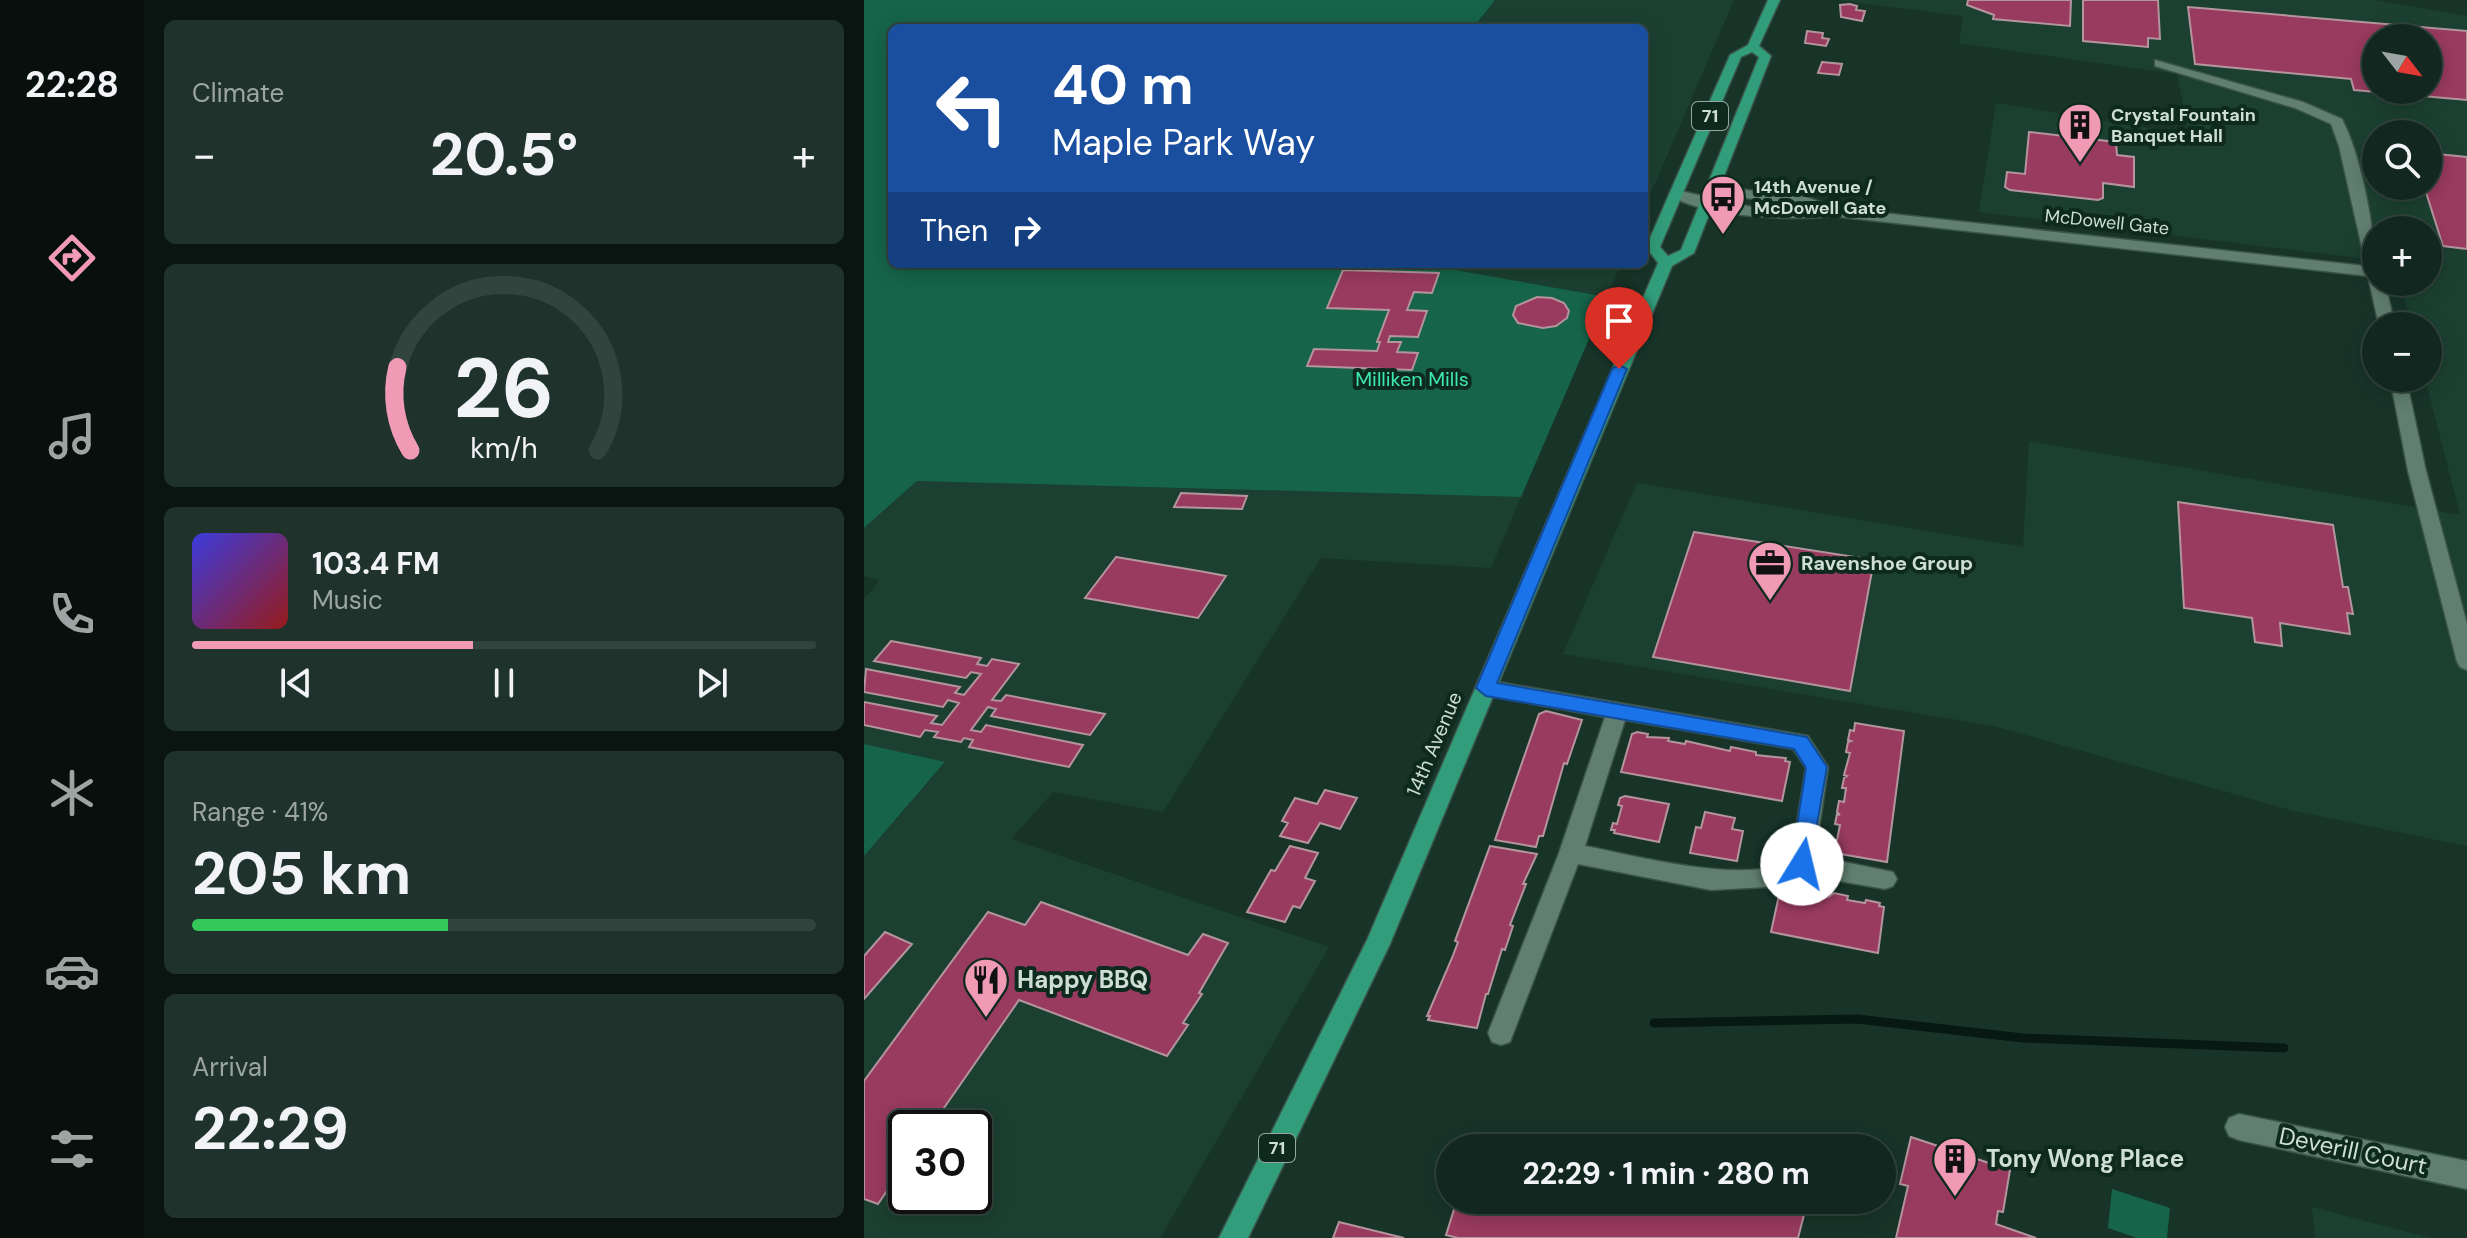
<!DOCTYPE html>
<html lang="en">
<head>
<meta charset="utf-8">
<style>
	body { margin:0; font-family:"DM Sans",sans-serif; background:#1f332c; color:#f1f3f6; height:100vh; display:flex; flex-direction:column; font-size:30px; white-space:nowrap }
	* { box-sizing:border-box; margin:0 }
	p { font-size:26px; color:#9ca5a4 }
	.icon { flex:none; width:44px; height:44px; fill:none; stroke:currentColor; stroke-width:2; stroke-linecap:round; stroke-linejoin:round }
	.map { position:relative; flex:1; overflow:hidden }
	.drawer { display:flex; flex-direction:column; gap:20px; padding:20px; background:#0a1511; width:720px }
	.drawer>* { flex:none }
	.guide { position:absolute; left:24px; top:24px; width:760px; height:244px; border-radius:12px; box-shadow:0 4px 20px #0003,0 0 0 2px #31443d; background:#1a4fa0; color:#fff; overflow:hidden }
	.needle { width:52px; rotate:121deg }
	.fabs { position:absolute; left:1498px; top:24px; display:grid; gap:16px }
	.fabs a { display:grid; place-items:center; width:80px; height:80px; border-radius:50%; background:#12271f; box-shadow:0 4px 20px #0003,0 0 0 2px #31443d; font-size:40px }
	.speed { position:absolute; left:24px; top:1110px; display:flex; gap:16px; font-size:40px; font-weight:700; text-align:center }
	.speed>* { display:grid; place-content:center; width:104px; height:104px; border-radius:50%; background:#12271f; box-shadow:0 4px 20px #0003,0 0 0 2px #31443d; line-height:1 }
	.speed .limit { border:4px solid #111; border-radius:12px; background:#fff; color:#111 }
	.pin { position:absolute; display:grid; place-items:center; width:68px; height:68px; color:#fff; margin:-82px -34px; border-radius:50% 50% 50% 0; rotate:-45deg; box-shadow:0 0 8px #0007 }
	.pin .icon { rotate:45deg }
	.me { position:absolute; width:88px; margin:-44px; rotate:9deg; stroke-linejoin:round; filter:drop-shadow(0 0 6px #0008) }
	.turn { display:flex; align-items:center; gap:28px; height:168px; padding:0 32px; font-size:36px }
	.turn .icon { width:104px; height:104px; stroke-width:2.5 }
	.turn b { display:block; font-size:56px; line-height:68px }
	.then { display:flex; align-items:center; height:76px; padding:0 32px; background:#0003; gap:16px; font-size:30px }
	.big { font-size:60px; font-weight:700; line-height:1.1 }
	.drawer .card { flex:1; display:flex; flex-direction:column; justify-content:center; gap:12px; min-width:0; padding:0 28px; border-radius:12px; background:#1f332c }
	.drawer .dial { align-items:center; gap:0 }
	.dial svg { height:208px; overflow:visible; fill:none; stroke:#31443d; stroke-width:7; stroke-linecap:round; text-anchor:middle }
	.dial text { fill:#f1f3f6; stroke:none }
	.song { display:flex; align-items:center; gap:24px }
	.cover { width:96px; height:96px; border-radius:12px; background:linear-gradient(135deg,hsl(240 70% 55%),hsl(0 70% 35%)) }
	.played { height:8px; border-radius:4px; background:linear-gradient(90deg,#f09ab5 45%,#31443d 45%) }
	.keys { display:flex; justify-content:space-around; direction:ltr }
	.heat { display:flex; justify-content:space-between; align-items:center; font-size:44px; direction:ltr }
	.charge { height:12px; border-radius:6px; background:linear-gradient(90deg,#34c759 41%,#31443d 0) }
	.trip { position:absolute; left:572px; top:1134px; width:460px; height:80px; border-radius:40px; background:#12271f; box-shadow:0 4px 20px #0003,0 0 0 2px #31443d; font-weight:700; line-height:80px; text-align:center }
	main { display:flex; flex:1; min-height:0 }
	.tab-bar { display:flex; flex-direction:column; width:144px; justify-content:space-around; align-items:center; background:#07100c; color:#9ca5a4 }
	.tab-bar .icon { width:56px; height:56px }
	.tab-bar .active { color:#f09ab5 }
	.tab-bar b { font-size:36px; color:#f1f3f6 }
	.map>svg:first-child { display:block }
	.built { fill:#1b4031; fill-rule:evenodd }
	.green { fill:#166449 }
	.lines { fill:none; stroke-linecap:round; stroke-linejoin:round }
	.stream { stroke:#081812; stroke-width:9 }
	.building { fill:#993b5f; stroke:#b4949d; stroke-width:2; fill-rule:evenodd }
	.minor-casing { stroke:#3a5248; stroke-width:3 }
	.primary-casing { stroke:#3a5248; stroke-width:3 }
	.minor { fill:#617f71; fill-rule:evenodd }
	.primary { fill:#329d7b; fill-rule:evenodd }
	.route { fill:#1a73e8; stroke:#114b97; stroke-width:2 }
	.labels { text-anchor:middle; stroke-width:8; stroke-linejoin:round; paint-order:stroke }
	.far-poi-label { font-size:18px; font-weight:bold; fill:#ceded6; stroke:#0e2a1f; text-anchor:start }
	.shield { fill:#0e2a1f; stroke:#94a89f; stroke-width:2 }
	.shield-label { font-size:18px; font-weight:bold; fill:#ceded6 }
	.far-street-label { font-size:18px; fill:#ceded6; stroke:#0e2a1f }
	.park-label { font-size:20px; fill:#3ee9af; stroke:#0e2a1f }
	.poi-label { font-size:20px; font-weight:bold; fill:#ceded6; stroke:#0e2a1f; text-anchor:start }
	.street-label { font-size:20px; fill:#ceded6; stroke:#0e2a1f }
	.near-poi-label { font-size:24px; font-weight:bold; fill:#ceded6; stroke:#0e2a1f; text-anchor:start }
	.near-street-label { font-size:24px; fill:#ceded6; stroke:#0e2a1f }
</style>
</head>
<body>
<main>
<nav class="tab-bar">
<b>22:28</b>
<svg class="icon active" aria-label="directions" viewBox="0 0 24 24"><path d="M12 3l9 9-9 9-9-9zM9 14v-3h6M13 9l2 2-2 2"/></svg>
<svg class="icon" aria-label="music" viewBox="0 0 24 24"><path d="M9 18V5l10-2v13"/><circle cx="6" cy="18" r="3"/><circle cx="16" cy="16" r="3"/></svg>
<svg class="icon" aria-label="phone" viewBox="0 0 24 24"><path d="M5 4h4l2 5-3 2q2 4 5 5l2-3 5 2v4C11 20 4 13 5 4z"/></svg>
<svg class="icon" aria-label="climate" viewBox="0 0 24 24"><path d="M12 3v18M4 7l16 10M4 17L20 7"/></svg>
<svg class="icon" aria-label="car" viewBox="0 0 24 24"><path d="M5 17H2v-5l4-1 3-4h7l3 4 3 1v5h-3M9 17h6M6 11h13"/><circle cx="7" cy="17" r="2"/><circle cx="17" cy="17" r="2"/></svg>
<svg class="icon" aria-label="filters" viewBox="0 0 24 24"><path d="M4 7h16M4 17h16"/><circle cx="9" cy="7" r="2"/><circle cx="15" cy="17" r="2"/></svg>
</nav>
<section class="drawer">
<div class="card"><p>Climate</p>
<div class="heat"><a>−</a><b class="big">20.5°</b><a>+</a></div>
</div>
<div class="card dial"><svg viewBox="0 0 100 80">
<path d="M14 69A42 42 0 1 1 86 69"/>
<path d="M14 69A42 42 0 0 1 9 37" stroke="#f09ab5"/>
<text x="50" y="56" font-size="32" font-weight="700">26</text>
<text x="50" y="72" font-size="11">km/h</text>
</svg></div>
<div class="card">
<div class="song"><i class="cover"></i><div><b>103.4 FM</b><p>Music</p></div></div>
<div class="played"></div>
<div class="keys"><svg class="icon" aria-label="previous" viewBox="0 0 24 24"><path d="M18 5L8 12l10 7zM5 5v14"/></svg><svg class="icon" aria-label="pause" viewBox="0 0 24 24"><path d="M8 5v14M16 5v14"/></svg><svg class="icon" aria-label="next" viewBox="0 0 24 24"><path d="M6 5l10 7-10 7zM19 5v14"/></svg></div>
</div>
<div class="card"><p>Range · 41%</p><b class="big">205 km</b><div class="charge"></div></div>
<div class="card"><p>Arrival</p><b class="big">22:29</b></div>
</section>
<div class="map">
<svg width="1603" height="1238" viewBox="0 0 1603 1238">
	<rect width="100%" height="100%" fill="#183429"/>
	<path class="built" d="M631 0H870L780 209V28H609Z
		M973 0H1509L1603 16V846L1430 811 1130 726 699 654 773 483 1159 547 1165 441 1596 515 1561 378H1564V326H1547L1536 282H1564V230H1512V260L1115 212 1132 103 1325 135 1313 74 1095 43 1099 16ZM1512 38H1564V90H1512ZM1512 134H1564V186H1512Z
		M558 264H757L743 297Z
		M53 481 657 497 627 568 457 558 299 812 189 792 147 839 465 947 296 1238H0V856L81 763 0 744V599L16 580 0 576V528ZM42 1128H110V1196H42Z
		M1448 1207 1566 1238H1451Z"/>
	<path class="green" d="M0 0H631L609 28H28V264H558L743 297 657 497 53 481 0 528Z
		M0 744 81 762 0 856Z
		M1248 1189 1306 1208 1303 1238H1273L1244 1228Z"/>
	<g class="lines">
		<path class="stream" d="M790 1023 993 1019 1159 1038 1420 1048"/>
	</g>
	<path class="building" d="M1104 0H1207L1206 26 1129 19 1130 15 1103 5Z
		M1219 0H1294L1296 39 1284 38V47L1219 41Z
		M986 4 993 6 992 10 1001 11 998 21 977 17 976 5Z
		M1324 7 1603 31V100L1490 90 1487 79 1331 64ZM1512 38H1564V90H1512Z
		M943 31 959 33 958 38 965 39 962 46 941 43Z
		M958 62 978 64 975 75 954 73Z
		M1165 132 1252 142 1253 155 1270 157V187L1239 183V198L1234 200 1146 190 1141 187 1143 172 1161 174Z
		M1564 153 1603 157V249L1579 246 1560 186H1564Z
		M479 270 575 273 568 293 550 292 543 310 563 311 554 337 526 336 524 342H537L533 352 554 353 548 370 443 366 450 349 513 351 516 342H513L525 310 463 308Z
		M673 297 688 298 700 303 705 311 703 318 692 326 679 328 654 323 649 315 652 306Z
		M317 493 383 496 378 509 310 507Z
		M1314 502 1469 525 1479 587H1484L1489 614 1483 613 1486 634 1416 623 1418 646 1391 642 1388 618 1320 608Z
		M830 532 1010 560 986 691 789 657Z
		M252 557 341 572 362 576 334 618 221 598Z
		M27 641 117 658 113 664 123 666 128 659 155 664 128 700 137 701 142 695 241 714 226 735 127 716 132 709 124 707 107 730 117 732 122 725 219 745 205 767 105 747 109 740 100 738 97 742 70 737 74 732 61 730 56 737 0 725V702L73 716 67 723 78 725 95 703 84 700 79 707 0 692 2 669 96 687 91 693 100 695 117 674 107 672 102 678 10 661Z
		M682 711 718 720 703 764 700 763 679 836H675L672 847 631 840 675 714Z
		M991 723 1040 731 1023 862 971 853 968 849 970 840H973L976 825 971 824 973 814 976 815 973 812 975 801 980 802 982 788H978L980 778 983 776 980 775 986 753 982 752 984 742 987 741 984 740 986 730 990 731Z
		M773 732 784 734 783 737 805 738 804 741 821 744 822 741 866 751 867 747 892 752V755L922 758 921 761 926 762 918 801 757 772 768 734Z
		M461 790 493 798 476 829 456 823 444 843 416 836 424 823 418 821 431 798 453 804Z
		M761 796 805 804 795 842 750 833 751 830H747L749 823 753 824 758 806 754 805 756 798Z
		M841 812 871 818 868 829 879 831 873 861 826 853 832 827 837 828Z
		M426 846 454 853 441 878 451 881 436 908 429 906 421 922 383 912 407 870 411 871Z
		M626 846 673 854 659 884H662L646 925 649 926 641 950 638 949 624 994H622L613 1028 564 1020 566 1016H563L588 958 594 942 591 941Z
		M921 884 935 886 934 890 967 893 966 896 970 893 984 896 983 900 1001 903 1002 900 1016 903 1015 906 1020 907 1014 953 907 932 917 886Z
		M177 902 324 955 339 934 364 943 335 993 338 994 319 1023 324 1025 303 1056 155 1000 66 1128H42V1163L14 1204 0 1199V1081L124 912 161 925Z
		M21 932 48 944 0 999V956Z
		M899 1136 928 1143V1146L937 1148H896Z
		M1047 1137 1146 1170 1139 1212 1134 1211 1132 1224 1172 1238H1032L1044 1186 1036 1184Z
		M593 1200H874L887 1203V1200H940L941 1211 934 1238H594L582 1235Z
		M475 1222 540 1238H469Z"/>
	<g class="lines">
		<g class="minor-casing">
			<path id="minor" d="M1291 60 1439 102 1478 119C1499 160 1512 236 1512 282H1521L1531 326H1515L1504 276 968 216C931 221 834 217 805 194L812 190 888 207 950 209 939 205 843 193 841 190 848 186 942 197 973 208 1502 266 1475 146 1467 124 1431 108 1291 66Z
				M1526 378H1542L1562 471 1603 624V670L1596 667 1593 662 1544 471Z
				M622 680 944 736 964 767 951 856 1029 872 1033 879 1029 886 1021 889 941 875 921 886 847 890 714 864 646 1042 637 1045 628 1042 624 1033 695 853 741 717 615 694 612 688 615 682ZM761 720 929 749 942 768 927 859C887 887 769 855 721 846Z
				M1375 1114 1603 1161V1189L1375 1140 1365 1136 1361 1127 1365 1118Z"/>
		</g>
		<g class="primary-casing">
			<path id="primary" d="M904 0H916L895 46 907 56 830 253 808 266 526 944 384 1238H355L503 940 794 263 782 247 866 55 884 45ZM888 52 895 57 817 250 804 256 796 247 877 57Z"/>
		</g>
		<use href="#minor" class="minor"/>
		<use href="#primary" class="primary"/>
	</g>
	<path class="route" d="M755 365 763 369 633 683 943 737 963 767 945 870 938 873 930 870 927 864 942 768 930 749 622 696 612 688 748 369Z"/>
	<defs>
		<g id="building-pin" transform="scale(2.3)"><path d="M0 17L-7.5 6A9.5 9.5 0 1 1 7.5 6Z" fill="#f09ab5" stroke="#0e2a1f"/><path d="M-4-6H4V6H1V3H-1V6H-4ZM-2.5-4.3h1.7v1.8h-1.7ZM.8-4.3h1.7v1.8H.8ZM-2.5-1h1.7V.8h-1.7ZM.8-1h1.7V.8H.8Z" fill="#111"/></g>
		<g id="bus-pin" transform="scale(2.3)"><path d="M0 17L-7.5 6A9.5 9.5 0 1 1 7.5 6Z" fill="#f09ab5" stroke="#0e2a1f"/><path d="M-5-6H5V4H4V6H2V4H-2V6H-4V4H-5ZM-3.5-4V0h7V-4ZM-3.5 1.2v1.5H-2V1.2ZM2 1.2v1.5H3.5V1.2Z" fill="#111"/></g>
		<g id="office-pin" transform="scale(2.3)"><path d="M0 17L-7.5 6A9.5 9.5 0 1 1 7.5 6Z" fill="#f09ab5" stroke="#0e2a1f"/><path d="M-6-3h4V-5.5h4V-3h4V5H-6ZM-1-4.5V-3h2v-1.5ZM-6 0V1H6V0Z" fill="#111"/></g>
		<g id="restaurant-pin" transform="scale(2.3)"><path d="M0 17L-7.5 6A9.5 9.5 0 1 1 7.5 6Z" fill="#f09ab5" stroke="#0e2a1f"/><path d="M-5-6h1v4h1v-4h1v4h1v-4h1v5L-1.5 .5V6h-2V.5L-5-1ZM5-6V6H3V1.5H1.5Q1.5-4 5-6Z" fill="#111"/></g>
	</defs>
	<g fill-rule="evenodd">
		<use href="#building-pin" x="1216" y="125"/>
		<use href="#bus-pin" x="859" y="197"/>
		<use href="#office-pin" x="906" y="563"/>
		<use href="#restaurant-pin" x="122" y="980"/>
		<use href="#building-pin" x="1091" y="1159"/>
	</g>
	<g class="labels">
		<g class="far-poi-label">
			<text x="1247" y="121">Crystal Fountain<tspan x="1247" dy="21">Banquet Hall</tspan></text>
			<text x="890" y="193">14th Avenue /<tspan x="890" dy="21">McDowell Gate</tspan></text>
		</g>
		<g class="shield">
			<rect x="828" y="102" width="36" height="28" rx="6"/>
			<rect x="395" y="1134" width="36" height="28" rx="6"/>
		</g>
		<g class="shield-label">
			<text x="846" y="122">71</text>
			<text x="413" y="1154">71</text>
		</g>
		<g class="far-street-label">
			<text transform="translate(1243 222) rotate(6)" y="6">McDowell Gate</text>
		</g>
		<g class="park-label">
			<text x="548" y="386">Milliken Mills</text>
		</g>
		<g class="poi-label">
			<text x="937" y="570">Ravenshoe Group</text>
		</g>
		<g class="street-label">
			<text transform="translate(570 744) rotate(-67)" y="7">14th Avenue</text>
		</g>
		<g class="near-poi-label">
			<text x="153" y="988">Happy BBQ</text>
			<text x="1122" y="1167">Tony Wong Place</text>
		</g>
		<g class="near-street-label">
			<text transform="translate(1489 1151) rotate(12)" y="8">Deverill Court</text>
		</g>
	</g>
</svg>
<div class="fabs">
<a><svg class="needle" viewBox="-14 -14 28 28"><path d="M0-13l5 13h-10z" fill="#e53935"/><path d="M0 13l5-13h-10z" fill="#9ca5a4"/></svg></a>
<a><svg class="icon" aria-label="search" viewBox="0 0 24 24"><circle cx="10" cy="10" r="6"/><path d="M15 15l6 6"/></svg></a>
<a>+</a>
<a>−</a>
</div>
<div class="speed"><div class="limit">30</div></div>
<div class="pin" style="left:755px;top:369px;background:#d93025"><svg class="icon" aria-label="arrive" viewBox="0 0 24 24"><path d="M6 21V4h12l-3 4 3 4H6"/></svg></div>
<svg class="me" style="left:938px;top:864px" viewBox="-20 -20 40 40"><circle r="19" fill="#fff"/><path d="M0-13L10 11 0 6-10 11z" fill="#1a73e8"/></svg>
<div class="trip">22:29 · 1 min · 280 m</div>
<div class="guide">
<div class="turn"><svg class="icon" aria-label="left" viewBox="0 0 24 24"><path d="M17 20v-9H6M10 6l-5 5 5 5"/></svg><div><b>40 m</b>Maple Park Way</div></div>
<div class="then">Then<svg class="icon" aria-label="right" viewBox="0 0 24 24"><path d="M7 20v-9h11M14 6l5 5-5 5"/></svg></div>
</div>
</div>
</main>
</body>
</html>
